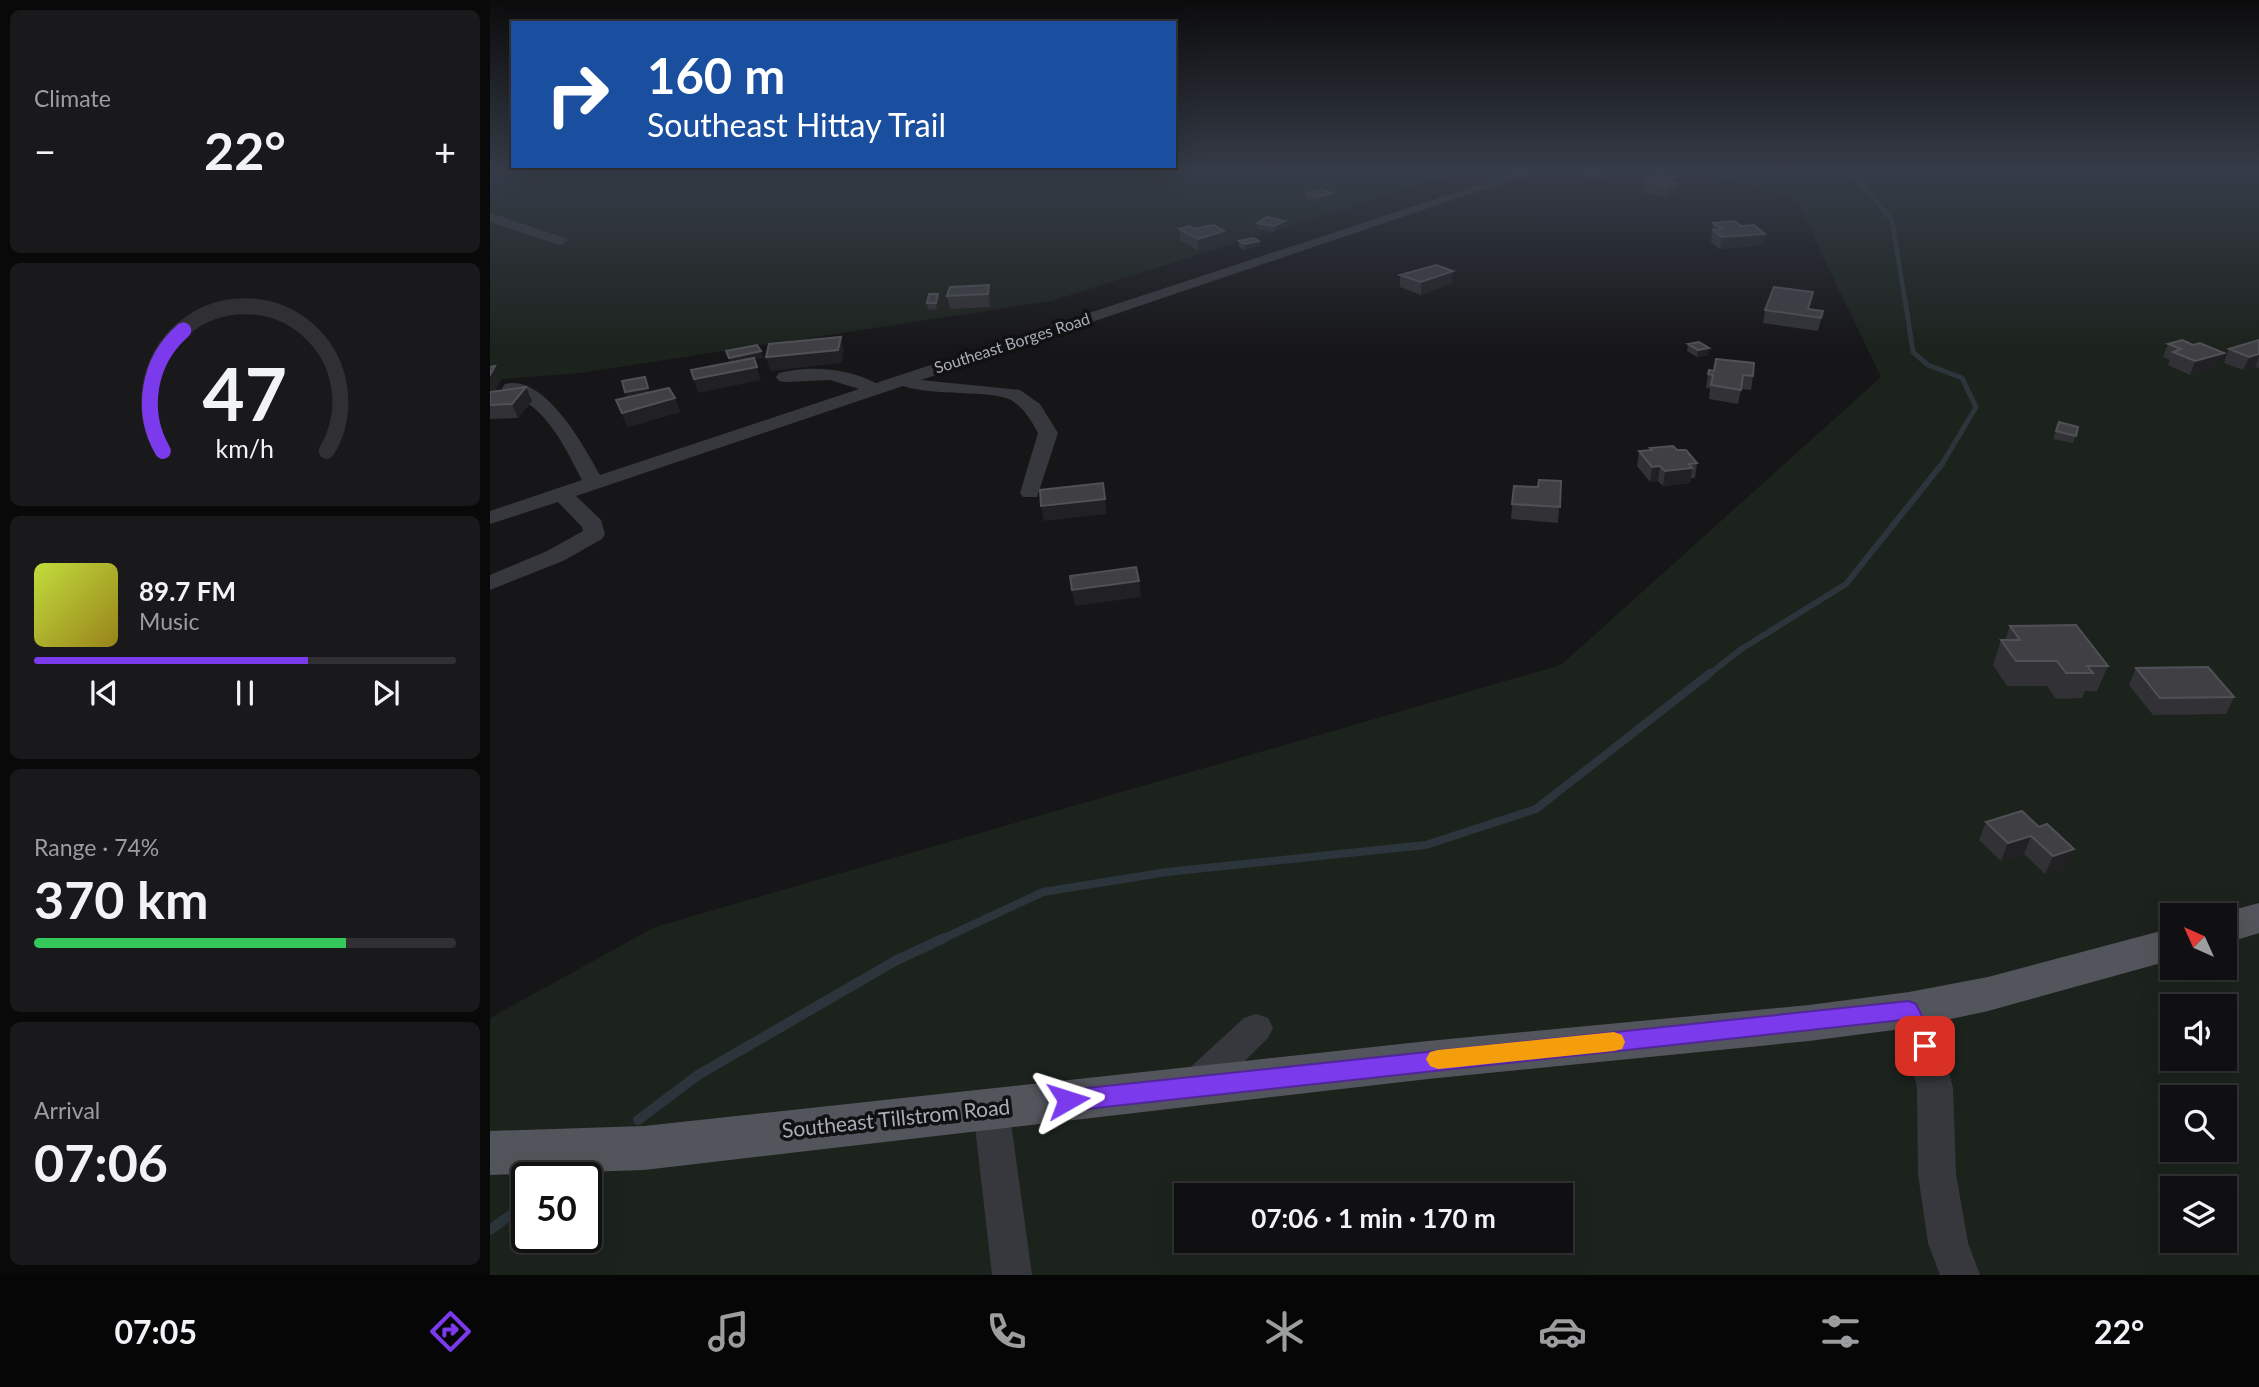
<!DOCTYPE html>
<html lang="en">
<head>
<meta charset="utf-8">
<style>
	body { margin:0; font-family:Lato,sans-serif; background:#19191b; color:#f1f3f6; height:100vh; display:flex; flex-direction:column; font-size:26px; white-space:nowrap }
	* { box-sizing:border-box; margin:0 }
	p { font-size:23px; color:#9c9d9f }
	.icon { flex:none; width:38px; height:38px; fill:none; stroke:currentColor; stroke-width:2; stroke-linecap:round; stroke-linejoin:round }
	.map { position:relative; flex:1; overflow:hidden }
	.sheet { display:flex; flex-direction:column; gap:10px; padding:10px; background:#09090a; width:490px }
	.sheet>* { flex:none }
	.hud { position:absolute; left:21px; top:21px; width:665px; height:147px; border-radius:0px; box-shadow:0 7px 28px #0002,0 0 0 2px #303032; background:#1a4fa0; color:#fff; overflow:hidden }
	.needle { width:46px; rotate:315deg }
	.fabs { position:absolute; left:1670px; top:903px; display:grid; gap:14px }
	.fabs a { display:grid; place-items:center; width:77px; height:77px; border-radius:0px; background:#101012; box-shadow:0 7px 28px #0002,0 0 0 2px #303032; font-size:35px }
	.speed { position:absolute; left:21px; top:1162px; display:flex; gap:14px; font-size:35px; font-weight:700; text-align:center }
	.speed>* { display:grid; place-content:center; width:91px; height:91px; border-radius:50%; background:#101012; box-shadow:0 7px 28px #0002,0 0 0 2px #303032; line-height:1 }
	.speed .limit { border:4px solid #111; border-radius:10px; background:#fff; color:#111 }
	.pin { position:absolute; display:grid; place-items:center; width:60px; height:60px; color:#fff; margin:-30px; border-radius:14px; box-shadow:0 4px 10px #0006 }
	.me { position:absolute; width:77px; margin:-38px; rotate:84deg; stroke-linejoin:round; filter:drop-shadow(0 0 5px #0008) }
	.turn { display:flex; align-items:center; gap:24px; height:147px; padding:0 21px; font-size:32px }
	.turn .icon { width:91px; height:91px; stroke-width:2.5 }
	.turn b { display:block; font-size:49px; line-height:60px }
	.big { font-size:52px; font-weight:700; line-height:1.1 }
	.sheet .tile { flex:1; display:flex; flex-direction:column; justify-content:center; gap:10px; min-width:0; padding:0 24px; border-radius:10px; background:#19191b }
	.sheet .dial { align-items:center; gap:0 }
	.dial svg { height:182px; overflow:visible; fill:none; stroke:#303032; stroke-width:7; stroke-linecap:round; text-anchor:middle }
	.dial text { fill:#f1f3f6; stroke:none }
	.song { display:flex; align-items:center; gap:21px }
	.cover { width:84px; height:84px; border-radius:10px; background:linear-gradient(135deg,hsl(70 70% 55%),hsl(50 70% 35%)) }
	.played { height:7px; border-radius:4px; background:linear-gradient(90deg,#7c3aed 65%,#303032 65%) }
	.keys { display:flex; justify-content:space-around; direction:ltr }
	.heat { display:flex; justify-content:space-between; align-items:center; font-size:38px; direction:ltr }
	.charge { height:10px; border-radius:5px; background:linear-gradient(90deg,#34c759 74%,#303032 0) }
	.trip { position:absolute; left:684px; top:1183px; width:399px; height:70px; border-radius:0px; background:#101012; box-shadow:0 7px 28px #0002,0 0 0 2px #303032; font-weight:700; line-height:70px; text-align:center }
	.tabs { display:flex; height:112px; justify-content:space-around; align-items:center; background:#060607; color:#9c9d9f }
	.tabs .icon { width:49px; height:49px }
	.tabs .active { color:#7c3aed }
	.tabs b { font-size:32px; color:#f1f3f6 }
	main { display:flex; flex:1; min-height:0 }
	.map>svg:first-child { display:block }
	.green { fill:#1c231d; fill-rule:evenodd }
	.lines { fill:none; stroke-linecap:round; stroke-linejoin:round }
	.stream-far4 { stroke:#2c353c; stroke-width:4.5 }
	.stream-far3 { stroke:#2c353c; stroke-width:5 }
	.stream-far2 { stroke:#2c353c; stroke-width:6 }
	.stream-far1 { stroke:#2c353c; stroke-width:8 }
	.stream { stroke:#2c353c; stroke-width:10 }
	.minor { fill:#37383d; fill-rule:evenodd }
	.major { fill:#53555c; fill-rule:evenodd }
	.wall { fill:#323236 }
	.shaded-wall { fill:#212124 }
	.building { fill:#3f3f44; stroke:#4f5156; stroke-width:2 }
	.route { fill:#7c3aed; stroke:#51269a; stroke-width:2 }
	.slow { fill:#f59e0b }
	.labels { text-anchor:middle; stroke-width:7; stroke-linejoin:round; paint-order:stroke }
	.far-street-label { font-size:16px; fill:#a8adb8; stroke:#111113 }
	.near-street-label { font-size:21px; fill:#a8adb8; stroke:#111113 }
</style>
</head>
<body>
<main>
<section class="sheet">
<div class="tile"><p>Climate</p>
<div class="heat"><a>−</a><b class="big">22°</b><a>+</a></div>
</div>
<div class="tile dial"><svg viewBox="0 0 100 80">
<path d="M14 69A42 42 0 1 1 86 69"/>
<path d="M14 69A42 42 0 0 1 23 16" stroke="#7c3aed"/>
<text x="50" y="56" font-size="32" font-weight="700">47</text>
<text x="50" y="72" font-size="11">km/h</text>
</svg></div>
<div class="tile">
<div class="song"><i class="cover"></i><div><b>89.7 FM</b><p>Music</p></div></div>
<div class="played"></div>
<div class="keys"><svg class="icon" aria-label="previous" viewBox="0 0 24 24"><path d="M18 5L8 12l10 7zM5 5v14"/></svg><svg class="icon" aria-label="pause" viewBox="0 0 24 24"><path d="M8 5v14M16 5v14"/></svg><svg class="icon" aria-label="next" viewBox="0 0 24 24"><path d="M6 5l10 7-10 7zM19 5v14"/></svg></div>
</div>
<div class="tile"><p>Range · 74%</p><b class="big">370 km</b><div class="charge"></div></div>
<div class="tile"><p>Arrival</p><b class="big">07:06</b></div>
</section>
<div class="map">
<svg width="1769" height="1275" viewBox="0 0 1769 1275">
	<rect width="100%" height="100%" fill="#161618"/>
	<path class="green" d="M0 170H978L561 301 90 373 0 380Z
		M1210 170H1769V1275H0V1018L165 927 1071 665 1391 377 1306 201ZM1682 915H1734V968H1682ZM1682 1006H1734V1059H1682ZM1682 1097H1734V1150H1682ZM37 1178H96V1237H37ZM1682 1188H1734V1241H1682ZM696 1195H1071V1241H696Z"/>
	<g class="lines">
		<path class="stream-far4" d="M1360 170 1402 220 1415 301"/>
		<path class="stream-far3" d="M1415 299 1423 352 1438 365 1472 378 1486 407 1451 466"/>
		<path class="stream-far2" d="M1218 675 1250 650 1356 584 1452 464"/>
		<path class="stream-far1" d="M450 940 553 892 677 872 936 845 1046 809 1220 673"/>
		<path class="stream" d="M148 1120 208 1075 405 961 454 938
			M0 1230 37 1203"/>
		<path class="minor" d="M1034 170H1051L431 380 530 390 550 404 568 433 547 497H533L530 493 548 433C541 420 534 408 521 400 502 390 442 396 413 386L86 496 111 520 115 534 112 539 73 561 0 590V575L57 551 93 531 92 527 68 502 0 524V511L92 480C79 455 66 427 44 408 35 400 19 397 12 388L15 384C55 374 94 446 110 475L369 389 340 380 295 382 289 381 286 377 289 373C320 365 357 368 386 383Z
			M0 213 76 238 78 241 71 245 66 244 0 222Z
			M1419 996 1431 1000 1452 1046 1463 1088 1466 1174 1478 1243 1490 1275H1450L1438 1243 1428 1174 1427 1088 1418 1046 1402 1010 1407 1000Z
			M766 1014 778 1018 783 1028 778 1038 719 1096 706 1101 693 1096 688 1085 693 1074 754 1018Z
			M501 1093 514 1098 519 1109 542 1275H502L483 1109 488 1098Z"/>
		<path class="major" d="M1769 903V933L1734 944V915H1725Z
			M1682 928V960L1498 1011 1419 1028 1319 1041 938 1079 154 1170 0 1175V1131L154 1126 938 1041 1319 1005 1419 992 1498 977Z"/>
	</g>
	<path class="wall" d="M1084 170H1122L1117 171V178L1109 180 1084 173Z
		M1154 181 1183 182 1186 194 1176 198 1153 192Z
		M816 194 842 199 827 203 816 199Z
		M795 221V226L784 232 767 229V223Z
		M1223 223 1252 226 1275 234 1273 245 1230 249 1221 242Z
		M689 229 734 231 735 242 708 251 690 240Z
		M749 241H769L770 246 755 250 749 247Z
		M910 275 962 283 931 295 910 287Z
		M499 285 501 297 500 307 460 309 457 296Z
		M448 294 450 300 447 309 438 310 437 303Z
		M1319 309 1333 311 1328 331 1273 323 1275 310Z
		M1769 340V368L1765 367 1753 370 1734 363 1739 349Z
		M1198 344 1218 355 1207 357 1197 351Z
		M1678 344 1703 345 1734 353 1728 366 1700 375 1678 365 1680 360 1673 357Z
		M0 367 11 380 4 392 42 401 28 418 0 419Z
		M1224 371 1263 376 1261 390 1251 389 1248 404 1219 399 1220 388H1216L1218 374Z
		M157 384 159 393 185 398 190 412 138 427 126 400 137 398Z
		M1569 422 1588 427 1583 443 1563 439Z
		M1160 448 1187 450 1207 463 1205 478H1201L1200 483 1173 486 1168 481 1160 482 1147 466 1149 451 1160 450Z
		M1071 481 1068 523 1021 519 1024 486 1048 487Z
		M1520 626 1618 666 1607 691H1595L1592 698 1566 699 1557 686H1517L1503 665 1511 640H1515Z
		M1646 668 1744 697 1736 714 1663 715 1639 685Z
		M1532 811 1577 867 1555 874 1534 854 1511 861 1489 840 1496 822Z"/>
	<path class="shaded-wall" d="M1110 170H1122L1117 171V178L1109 180Z
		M1183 177 1182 185 1188 183 1186 194 1176 198 1177 187 1176 180Z
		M842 193V199L827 203V197Z
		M795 221V226L784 232V226Z
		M734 231 735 242 708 251V239Z
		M1275 234 1273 245 1230 249 1232 237Z
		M769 241 770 246 755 250 754 244Z
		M963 271 962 283 931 295V282Z
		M499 285 501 297 500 307 498 294Z
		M448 294 450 300 447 309 446 303Z
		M351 337 354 350 352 363 280 371 276 357Z
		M1219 348 1218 355 1207 357 1208 350Z
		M271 351 273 358 241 364 239 358Z
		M1734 353 1728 366 1700 375 1705 361Z
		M1769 354V356L1765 367 1753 370 1759 357Z
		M5 366 11 380 2 395H0V375Z
		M267 367 271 380 208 393 204 379Z
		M155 377 160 395 137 399 135 392Z
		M36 387 42 401 28 418 22 404Z
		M185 398 190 412 138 427 132 413Z
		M1170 466 1168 481 1160 482 1162 467Z
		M1202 468 1200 483 1173 486 1175 471Z
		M613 483 617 514 554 521 551 506Z
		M649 581 651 597 585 606 582 590Z
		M1541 836 1534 854 1511 861 1518 843Z
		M1584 849 1577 867 1555 874 1563 856Z"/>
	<path class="building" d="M1169 173 1183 177 1176 180 1188 183 1177 187 1154 181Z
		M831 189 842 193 827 197 816 194Z
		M777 217 795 221 784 226 767 223Z
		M1244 221 1252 226 1264 225 1275 234 1232 237 1223 230 1232 229 1223 223Z
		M724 225 734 231 708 239 689 229 699 226 704 229Z
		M764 238 769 241 754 244 749 241Z
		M946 265 963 271 931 282 910 275Z
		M499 285 498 294 457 296 460 287Z
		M1284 287 1323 292 1318 309 1333 311 1331 318 1275 310Z
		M439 294H448L446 303H437Z
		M351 337 348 350 276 357 279 344Z
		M1692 340 1703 345 1710 343 1734 353 1705 361 1683 352 1691 349 1678 344Z
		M1769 340V354L1759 357 1739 349Z
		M1209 342 1219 348 1208 350 1198 344Z
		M267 345 271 351 239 358 236 351Z
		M264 358 267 367 204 379 201 370Z
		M1226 359 1264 363 1263 376 1253 375 1251 390 1221 385 1223 375 1218 374 1219 370 1224 371Z
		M5 366 0 375V367Z
		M155 377 158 388 135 392 132 381Z
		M36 387 22 404 0 405V392Z
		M179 388 185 398 132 413 126 400Z
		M1569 422 1588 427 1586 436 1566 431Z
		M1183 446 1187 450H1196L1207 463 1199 464 1202 468 1175 471 1170 466 1162 467 1149 451 1162 450 1160 448Z
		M1049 480 1071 481 1070 507 1022 504 1024 486 1048 487Z
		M613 483 615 499 551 506 550 490Z
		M646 567 649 581 582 590 580 576Z
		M1586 625 1618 666H1597L1603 673H1576L1567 661H1526L1511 640H1530L1520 626Z
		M1718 667 1744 697 1670 698 1646 668Z
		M1532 811 1549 827 1557 824 1584 849 1563 856 1541 836 1518 843 1496 822Z"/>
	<linearGradient id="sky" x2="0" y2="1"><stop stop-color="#0c0c0d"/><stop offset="0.49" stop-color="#363c48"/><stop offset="1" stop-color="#363c48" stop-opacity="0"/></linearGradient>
	<rect width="1769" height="348" fill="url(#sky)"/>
	<path class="route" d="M1419 1001 1426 1004 1447 1046 1443 1053 1435 1056 1427 1053 1412 1020 578 1111 569 1108 566 1100 569 1093 578 1090Z"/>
	<path class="slow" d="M1124 1032 1132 1035 1135 1042 1132 1049 1124 1051 948 1069 940 1066 936 1059 940 1052 948 1050Z"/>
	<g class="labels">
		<g class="far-street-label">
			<text transform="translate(522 343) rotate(-18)" y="6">Southeast Borges Road</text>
		</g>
		<g class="near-street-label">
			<text transform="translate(406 1119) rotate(-6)" y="7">Southeast Tillstrom Road</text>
		</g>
	</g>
</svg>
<div class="fabs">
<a><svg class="needle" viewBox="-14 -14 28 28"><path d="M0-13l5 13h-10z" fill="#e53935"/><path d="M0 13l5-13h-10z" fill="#9c9d9f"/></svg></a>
<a><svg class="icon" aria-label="sound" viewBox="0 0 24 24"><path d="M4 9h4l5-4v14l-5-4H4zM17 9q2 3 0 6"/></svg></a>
<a><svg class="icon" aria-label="search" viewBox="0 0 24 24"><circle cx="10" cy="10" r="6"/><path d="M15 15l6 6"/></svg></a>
<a><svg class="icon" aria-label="layers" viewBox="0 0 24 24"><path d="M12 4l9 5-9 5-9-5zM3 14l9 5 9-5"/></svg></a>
</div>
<div class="speed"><div class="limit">50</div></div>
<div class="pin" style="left:1435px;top:1046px;background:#d93025"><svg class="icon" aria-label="arrive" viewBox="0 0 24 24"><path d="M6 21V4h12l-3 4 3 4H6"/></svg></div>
<svg class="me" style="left:578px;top:1100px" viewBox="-20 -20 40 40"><path d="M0-17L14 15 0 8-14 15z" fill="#7c3aed" stroke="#fff" stroke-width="4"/></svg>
<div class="trip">07:06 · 1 min · 170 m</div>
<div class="hud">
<div class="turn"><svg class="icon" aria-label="right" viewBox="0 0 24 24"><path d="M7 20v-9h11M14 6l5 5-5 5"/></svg><div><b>160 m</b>Southeast Hittay Trail</div></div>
</div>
</div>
</main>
<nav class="tabs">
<b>07:05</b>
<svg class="icon active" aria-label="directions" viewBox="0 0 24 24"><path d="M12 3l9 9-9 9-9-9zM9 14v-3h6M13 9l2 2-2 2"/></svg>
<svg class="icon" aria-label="music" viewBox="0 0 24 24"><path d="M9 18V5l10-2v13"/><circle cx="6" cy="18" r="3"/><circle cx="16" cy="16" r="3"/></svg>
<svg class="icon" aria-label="phone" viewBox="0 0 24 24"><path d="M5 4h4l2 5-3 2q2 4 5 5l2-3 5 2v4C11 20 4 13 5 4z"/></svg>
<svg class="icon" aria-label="climate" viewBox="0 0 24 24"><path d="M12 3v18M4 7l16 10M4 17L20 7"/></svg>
<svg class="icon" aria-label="car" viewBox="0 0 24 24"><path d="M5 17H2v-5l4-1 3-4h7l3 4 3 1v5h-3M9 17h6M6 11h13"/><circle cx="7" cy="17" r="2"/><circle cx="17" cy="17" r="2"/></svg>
<svg class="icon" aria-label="filters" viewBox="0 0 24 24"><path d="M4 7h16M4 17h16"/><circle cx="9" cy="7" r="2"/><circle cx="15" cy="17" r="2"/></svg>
<b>22°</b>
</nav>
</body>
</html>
